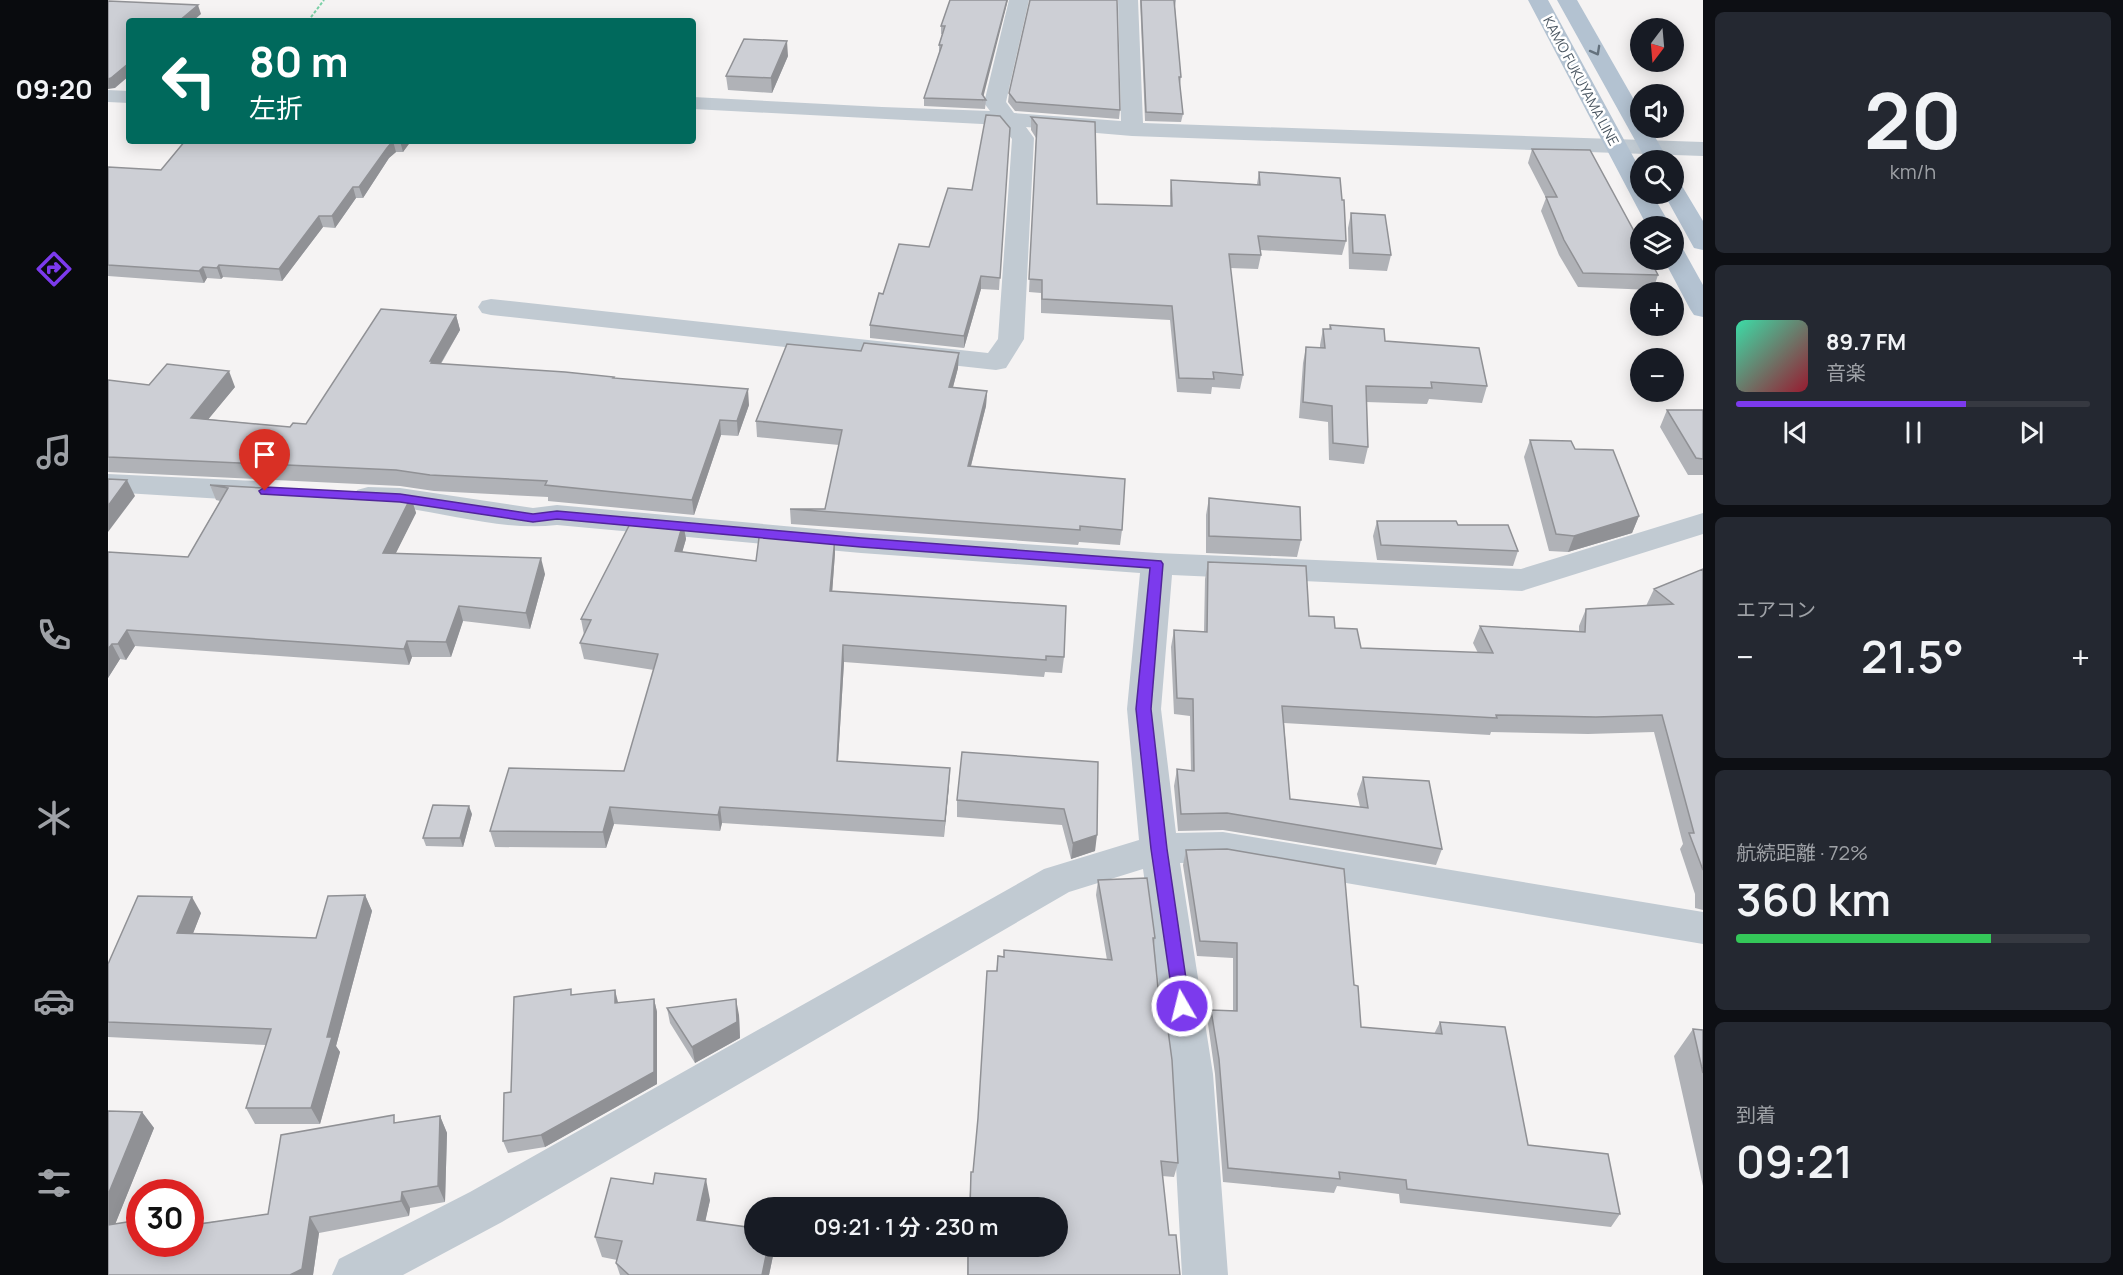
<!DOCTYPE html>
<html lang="ja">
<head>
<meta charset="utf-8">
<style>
	body { margin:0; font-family:Manrope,"Noto Sans JP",sans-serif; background:#242831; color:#f1f3f6; height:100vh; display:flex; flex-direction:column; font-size:22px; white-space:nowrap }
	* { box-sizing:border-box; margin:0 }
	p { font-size:20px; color:#9ea1a6 }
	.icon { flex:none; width:33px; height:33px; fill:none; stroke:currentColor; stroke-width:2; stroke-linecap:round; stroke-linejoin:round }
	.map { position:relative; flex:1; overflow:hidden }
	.panel { display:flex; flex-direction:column; gap:12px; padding:12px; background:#0d0f14; width:420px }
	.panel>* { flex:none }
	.guide { position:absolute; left:18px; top:18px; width:570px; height:126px; border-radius:6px; box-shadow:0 3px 15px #0003; background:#00695c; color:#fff; overflow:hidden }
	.needle { width:39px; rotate:196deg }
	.fabs { position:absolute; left:1522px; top:18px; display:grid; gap:12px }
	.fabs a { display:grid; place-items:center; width:54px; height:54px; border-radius:50%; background:#171b24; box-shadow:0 3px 15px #0003; font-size:30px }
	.speed { position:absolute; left:18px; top:1179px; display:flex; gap:12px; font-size:30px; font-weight:700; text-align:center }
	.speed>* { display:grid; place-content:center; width:78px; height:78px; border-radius:50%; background:#171b24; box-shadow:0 3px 15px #0003; line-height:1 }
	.speed .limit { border:9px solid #d22; background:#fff; color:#111 }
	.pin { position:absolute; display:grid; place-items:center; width:51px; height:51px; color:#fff; margin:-62px -26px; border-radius:50% 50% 50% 0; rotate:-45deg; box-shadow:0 0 6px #0007 }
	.pin .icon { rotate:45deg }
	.me { position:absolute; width:66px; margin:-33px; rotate:352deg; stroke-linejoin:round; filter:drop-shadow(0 0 4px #0008) }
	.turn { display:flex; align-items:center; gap:21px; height:126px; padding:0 24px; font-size:27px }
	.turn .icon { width:78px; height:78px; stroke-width:2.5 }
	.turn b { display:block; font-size:42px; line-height:51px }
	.big { font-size:45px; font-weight:600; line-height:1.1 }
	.panel .tile { flex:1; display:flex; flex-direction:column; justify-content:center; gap:9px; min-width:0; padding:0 21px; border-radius:9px; background:#242831 }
	.panel .dial { align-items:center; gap:0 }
	.dial b { font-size:78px; line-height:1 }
	.song { display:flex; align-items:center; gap:18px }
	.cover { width:72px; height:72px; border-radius:9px; background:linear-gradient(135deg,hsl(160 70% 55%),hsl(350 70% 35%)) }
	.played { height:6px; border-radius:3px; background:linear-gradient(90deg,#7c3aed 65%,#363941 65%) }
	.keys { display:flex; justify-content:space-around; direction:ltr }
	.heat { display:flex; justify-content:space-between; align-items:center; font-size:33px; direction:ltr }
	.charge { height:9px; border-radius:4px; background:linear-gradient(90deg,#34c759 72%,#363941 0) }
	.trip { position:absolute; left:636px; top:1197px; width:324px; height:60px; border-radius:30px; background:#171b24; box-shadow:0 3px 15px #0003; font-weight:600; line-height:60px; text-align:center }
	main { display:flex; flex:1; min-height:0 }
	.menu { display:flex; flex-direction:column; width:108px; justify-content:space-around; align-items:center; background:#090b0e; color:#9ea1a6 }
	.menu .icon { width:42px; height:42px }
	.menu .current { color:#7c3aed }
	.menu b { font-size:27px; color:#f1f3f6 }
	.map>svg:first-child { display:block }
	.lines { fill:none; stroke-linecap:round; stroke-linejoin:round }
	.path { stroke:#7ad0a6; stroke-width:2; stroke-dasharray:3 2; stroke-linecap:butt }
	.minor { fill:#c1cad2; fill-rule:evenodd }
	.major { fill:#b3c2d1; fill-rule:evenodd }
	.wall { fill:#b0b2b7 }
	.shaded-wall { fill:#909195 }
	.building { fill:#cdcfd5; stroke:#909195; stroke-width:1.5 }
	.oneway { stroke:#64717d }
	.route { fill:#7c3aed; stroke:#51269a; stroke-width:1.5 }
	.labels { text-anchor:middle; stroke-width:5; stroke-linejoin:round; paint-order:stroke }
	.far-street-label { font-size:14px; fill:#4a5661; stroke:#fff }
</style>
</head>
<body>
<main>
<nav class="menu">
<b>09:20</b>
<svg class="icon current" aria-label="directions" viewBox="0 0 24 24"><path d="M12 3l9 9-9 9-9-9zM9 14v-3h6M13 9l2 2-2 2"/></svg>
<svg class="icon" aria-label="music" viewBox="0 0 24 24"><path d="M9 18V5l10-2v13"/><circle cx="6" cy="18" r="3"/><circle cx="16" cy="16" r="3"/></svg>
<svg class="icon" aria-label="phone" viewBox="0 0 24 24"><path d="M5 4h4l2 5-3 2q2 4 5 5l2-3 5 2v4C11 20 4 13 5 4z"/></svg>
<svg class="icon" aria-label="climate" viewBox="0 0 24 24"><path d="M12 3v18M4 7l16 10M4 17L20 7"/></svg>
<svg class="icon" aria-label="car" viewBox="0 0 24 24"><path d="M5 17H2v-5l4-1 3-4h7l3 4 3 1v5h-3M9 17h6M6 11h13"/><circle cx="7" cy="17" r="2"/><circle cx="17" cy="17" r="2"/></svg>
<svg class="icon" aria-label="filters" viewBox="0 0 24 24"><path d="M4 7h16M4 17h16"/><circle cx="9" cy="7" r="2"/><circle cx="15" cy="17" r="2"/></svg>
</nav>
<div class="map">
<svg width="1595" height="1275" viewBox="0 0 1595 1275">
	<rect width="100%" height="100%" fill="#f5f3f3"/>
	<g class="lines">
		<path class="path" d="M200 21 216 0"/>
		<path class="minor" d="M901 0H921L898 102 906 113 1013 121 1010 0H1030L1035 123 1595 142V156L1024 136 918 127 926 138 916 339 898 368 888 370 383 315 374 313 370 307 374 301 383 299 880 353 890 339 904 139 893 125 585 109V97L774 107 882 111 876 103Z
			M0 90 21 91V103L0 102Z
			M0 474 148 481 159 484 163 491 159 498 148 501 0 492Z
			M260 487 292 488 425 508 449 505 753 533 1049 553 1413 569 1595 513V534L1414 591 1064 575 1053 709 1068 833 1115 832 1595 912V944L1115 862 1072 863 1105 1074 1120 1275H1074L1063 1074 1035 869 961 892 394 1222 295 1275H224L231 1259 362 1192 936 869 1031 840 1019 709 1032 573 753 553 449 525C399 531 346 515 296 508 280 506 265 508 249 504L245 497 249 490Z"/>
		<path class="major" d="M1420 0H1440L1533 171V194H1544L1563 226H1539Z
			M1449 0H1469L1533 112V128H1542L1560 160H1538Z
			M1566 184 1574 186 1595 221V250L1586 248 1556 194H1566Z
			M1566 247 1575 249 1595 285V317L1586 315 1582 309 1556 260H1566Z"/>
	</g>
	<path class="wall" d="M842 0 875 96 878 100 877 109 816 106V98L831 53V45L834 34H833V26Z
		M1032 0H1068L1067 7 1073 77 1072 85 1075 114 1073 122 1037 121Z
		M680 56 664 93 620 90 618 76Z
		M901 93 1012 110 1011 119 907 111 900 102Z
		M923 117 989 204 1062 206V193L1063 180 1149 184 1151 172 1238 241 1234 255 1152 250 1153 255 1150 269 1122 268 1135 375 1132 389 1104 387 1103 394 1069 392 1062 320 933 313V293L921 292 928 138 923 130Z
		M902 128 891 290 873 289 856 348 762 338V325L775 294 821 247 864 190Z
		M77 141H303L295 152H288L281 158 255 198H248L227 228 215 227 174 281 115 277 113 279 99 278 96 283 0 276V167L53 170Z
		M1424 149 1550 275 1545 290 1470 287 1451 255 1433 211 1438 198 1420 163Z
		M1243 213 1283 255 1279 271 1241 269 1240 228Z
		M348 315 352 330 333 364 507 379 641 405 630 436 613 435 586 515 440 501V497L326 491 292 486 0 472V380L41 385 127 387 100 419 182 427 198 424Z
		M1222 325 1277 341 1379 386 1374 403 1321 399 1319 404 1258 402 1260 447 1256 464 1221 460 1220 422 1191 418 1195 363 1198 347 1212 348V345L1215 329H1221Z
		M850 368 845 387 879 391 878 406 863 466 1014 530 1012 545 971 542 970 545 683 524 682 509H717L731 445 649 437 648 421Z
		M1559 410H1595V475H1580L1552 427Z
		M1422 440 1467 449 1531 516 1524 533 1460 552 1441 551 1416 457Z
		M102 485 303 497 308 513 287 554 437 574 422 629 355 621 343 657H304L301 665 27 646 18 660 12 659 0 678V552L80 557 112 501 108 500Z
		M1101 498 1193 540 1189 557 1098 553V515Z
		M1269 521 1350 525 1410 551 1405 566 1269 560 1265 536Z
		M575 523 578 539 574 552 648 561 727 553 724 592 956 657 954 673 937 672 936 677 736 662 730 761 841 785 836 837 614 823 612 831 506 824 498 848 387 847 382 831 516 771 546 670 476 659 472 643 476 635 473 619Z
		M1100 562 1201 616 1227 628 1253 648 1370 653 1365 643 1372 626 1471 631V626L1478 609 1538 606 1546 589 1595 569V910L1587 908V894L1572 849 1575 844 1546 732 1480 734 1383 732 1382 735 1176 723 1182 799 1252 807 1249 794 1255 777 1334 849 1328 865 1115 830 1070 831 1066 786 1069 769 1083 771 1082 716 1066 714 1063 647 1066 630 1096 632 1097 579Z
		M990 762 987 851 963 859 954 825 849 817V800Z
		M364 814 355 847 318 846 315 838Z
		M1078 850 1246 985 1253 1027 1326 1034 1332 1022 1420 1145 1512 1214 1503 1227 1292 1203 1291 1194 1229 1186 1226 1193 1115 1182 1107 1074 1100 1024 1103 1010H1125V958L1089 956 1075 865Z
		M990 880 1047 938 1046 945 1070 1163 1066 1177 1054 1176 1061 1235 1072 1275H859L860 1246H950V1208H861L863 1172H865L890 956 999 960 988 895Z
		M257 895 264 911 228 1046 232 1052 212 1124H147L138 1108 158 1045 0 1037V964L93 913 85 933 208 938Z
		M464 995 510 1003 546 999 549 1012V1084L437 1147 400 1153 395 1141 403 1092Z
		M559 1008 631 1015 632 1038 587 1063 562 1023Z
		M1585 1029 1595 1030V1186L1566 1056Z
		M0 1111 34 1112 46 1128 7 1224 86 1212 95 1223 160 1214 290 1122 332 1116 339 1133 337 1202 302 1208 301 1216 211 1233 205 1275H0Z
		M602 1200 597 1221 666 1251 661 1275H512L508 1263 509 1260 494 1257 487 1237Z"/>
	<path class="shaded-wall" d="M899 0H900L874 102V94Z
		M90 5 93 14 85 21H71Z
		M679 41 680 56 664 93 663 78Z
		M21 63V76L7 88 0 89V79Z
		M285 141 288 152 281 158 255 198 251 187 279 148Z
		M292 141H303L295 152Z
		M245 187 248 198 227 228 224 216Z
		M211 216 215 227 174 281 171 269Z
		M111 265 115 277 113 279 109 268Z
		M95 267 99 278 96 283 91 271Z
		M873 276V289L856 348V336Z
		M348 315 352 330 327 373 322 361Z
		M851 353 850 368 841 402V387Z
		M121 371 127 387 89 433 83 418Z
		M640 389 641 405 630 436 629 421Z
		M879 391 878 406 859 481 860 466Z
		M612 420 613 435 586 515 584 500Z
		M19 480 27 496 0 532V506Z
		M303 497 308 513 280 569 275 553Z
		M1531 516 1524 533 1460 552 1466 536Z
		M575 523 578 539 570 567 567 551Z
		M727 537V553L723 608 722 591Z
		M433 558 437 574 422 629 418 613Z
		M351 606 355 621 343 657 338 642Z
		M19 630 27 646 18 660 10 644Z
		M299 641 304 657 301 665 296 649Z
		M4 644 12 659 0 678V649Z
		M735 645 736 662 729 777V761Z
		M842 768 841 785 836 837 837 821Z
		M361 806 364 814 355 847 352 838Z
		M502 807 506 824 498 848 495 832Z
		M612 807 614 823 612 831 610 815Z
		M989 835 987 851 963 859 965 843Z
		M257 895 264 911 228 1046 232 1052 212 1124 203 1108 219 1037Z
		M84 897 93 913 79 949 69 933Z
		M507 990 510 1002V1016L507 1003Z
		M546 999 549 1012V1084L437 1147 433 1135Z
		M628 999 631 1015 632 1038 587 1063 584 1047Z
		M34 1112 46 1128 0 1242V1195Z
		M332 1116 339 1133 337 1202 330 1186Z
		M598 1179 602 1200 593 1241 589 1220Z
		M294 1192 302 1208 301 1216 293 1201Z
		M86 1212 98 1227 84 1225Z
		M202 1217 211 1233 205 1275H182Z
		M660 1246H666V1251L661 1275H654Z"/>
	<path class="building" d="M842 0H899L874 94 878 100 816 98 834 45H831L837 26H833Z
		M922 0H1009L1012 110 908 102 901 93Z
		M1033 0H1066L1073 77H1071L1075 114 1038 112Z
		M0 1 90 5 71 21H21V63L3 78 0 79Z
		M636 39 679 41 663 78 618 76Z
		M878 115 892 116 902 128 892 278 873 276 856 336 762 325 771 293 775 294 791 244 821 247 840 188 864 190Z
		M923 117 987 122 989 204 1064 206 1063 180 1152 185 1151 172 1232 178 1234 200H1236L1238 241 1150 236 1153 255 1121 254 1135 375 1105 372 1106 379 1071 378 1064 306 934 299V280L921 279 929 125Z
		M77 141H285L279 148 251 187H245L224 216H211L171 269 111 265 109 268 95 267 91 271 0 265V167L53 170Z
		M1424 149 1482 150 1533 244V260H1542L1550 275 1475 273 1456 240 1438 197H1449Z
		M1243 213 1277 215 1283 255 1245 253Z
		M273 309 348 315 322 361H324L323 363 457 372 506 377 505 378 640 389 629 421 612 420 584 500 437 485 439 481 322 475 288 470 0 457V380L41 385 59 364 121 371 83 418 182 427 185 423 198 424Z
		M1222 325 1276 329 1277 341 1371 348 1379 386 1323 382 1324 388 1258 386 1260 447 1225 443 1224 406 1195 402 1198 347 1217 348 1215 329H1223Z
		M756 343 851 353 841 387 879 391 860 466 1017 479 1014 530 972 526V530L682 509H717L734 430 648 421 679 344 753 351Z
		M1559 410H1595V459L1588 458Z
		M1422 440 1463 441 1467 449 1505 450 1531 516 1466 536 1448 534Z
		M0 479 19 480 0 506Z
		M102 485 287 495 303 497 275 553 433 558 418 613 351 606 338 642 299 641 296 649 19 630 10 644H4L0 649V552L80 557 120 488Z
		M1101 498 1192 507 1193 540 1101 536Z
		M525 518 575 523 567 551 648 561 652 530 727 537 722 591 958 606 956 657 938 656V660L735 645 729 761 842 768 837 821 612 807 610 815 502 807 495 832 382 831 401 768 516 771 550 654 472 643 483 620 473 619Z
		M1269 521H1348L1350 525H1400L1410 551 1273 545Z
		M1100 562 1198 566 1201 616 1226 617 1227 628 1249 629 1253 648 1385 653 1372 626 1477 632 1478 609 1565 604 1546 589 1595 569V870L1581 833H1586L1554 715 1488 717 1388 715 1389 718 1174 706 1182 799 1260 808 1255 777 1321 781 1334 849 1119 813 1073 814 1069 769 1086 771 1085 699 1069 698 1066 630 1099 632Z
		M854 752 990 762 989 835 965 843 956 809 849 800Z
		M325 805 361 806 352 838H315Z
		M1119 849 1236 869 1246 985 1250 986 1253 1027 1334 1034 1332 1022 1397 1027 1420 1145 1500 1154 1512 1214 1299 1189 1298 1180 1231 1172 1232 1179 1120 1168 1111 1059 1103 1010 1129 1011V943L1092 941 1078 850Z
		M1039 878 1047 938H1045L1052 1008H1057L1064 1060 1070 1163 1053 1161 1061 1235H1068L1072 1275H860V1246H950V1208H862L863 1172H865L870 1118 879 971H889L890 956 896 957V950L1004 960 990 880Z
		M257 895 219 1037H224L203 1108H138L163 1029 0 1022V964L30 896 84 897 69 933 208 938 220 896Z
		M463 989V995L507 990V1003L546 999V1072L433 1135 395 1141 396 1093 403 1092 406 997Z
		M628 999 629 1022 584 1047 559 1008Z
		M1585 1029 1595 1030V1073Z
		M0 1111 34 1112 0 1195Z
		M286 1115V1123L332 1116 330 1186 294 1192 293 1201 202 1217 194 1269 182 1275H0V1225L32 1220V1244H82V1212H86L84 1225 160 1214 173 1135Z
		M547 1173 598 1179 589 1220 646 1228V1246H660L654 1275H521L508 1263 514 1241 487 1237 503 1178 545 1184Z"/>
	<defs><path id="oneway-chevron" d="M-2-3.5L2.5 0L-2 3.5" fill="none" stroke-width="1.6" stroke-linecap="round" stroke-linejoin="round" transform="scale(1.5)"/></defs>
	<use class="oneway" href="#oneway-chevron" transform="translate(1488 51) rotate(61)"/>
	<path class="route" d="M157 487 292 494 425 514 449 511 753 538 1053 561 1055 564 1043 709 1059 849 1082 1006 1080 1012 1074 1014 1068 1012 1066 1006 1043 849 1028 709 1042 568 753 547 449 519 425 522 292 502 153 494 151 491Z"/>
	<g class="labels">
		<g class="far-street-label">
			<text transform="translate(1473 81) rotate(62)" y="5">KAMO FUKUYAMA LINE</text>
		</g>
	</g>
</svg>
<div class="fabs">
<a><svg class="needle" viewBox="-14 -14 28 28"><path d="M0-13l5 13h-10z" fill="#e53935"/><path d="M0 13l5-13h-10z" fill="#9ea1a6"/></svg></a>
<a><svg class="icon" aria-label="sound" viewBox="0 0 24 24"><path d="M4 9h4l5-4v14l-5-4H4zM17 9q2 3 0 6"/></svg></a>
<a><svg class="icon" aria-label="search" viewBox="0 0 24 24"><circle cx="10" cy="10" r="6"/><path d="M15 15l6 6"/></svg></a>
<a><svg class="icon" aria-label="layers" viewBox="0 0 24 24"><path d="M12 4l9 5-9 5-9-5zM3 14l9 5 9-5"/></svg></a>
<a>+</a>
<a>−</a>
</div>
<div class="speed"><div class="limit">30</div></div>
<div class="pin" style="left:157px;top:491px;background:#d93025"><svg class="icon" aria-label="arrive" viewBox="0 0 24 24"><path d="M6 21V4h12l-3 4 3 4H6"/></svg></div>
<svg class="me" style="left:1074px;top:1006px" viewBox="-20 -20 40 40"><circle r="17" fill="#7c3aed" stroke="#fff" stroke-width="3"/><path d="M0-11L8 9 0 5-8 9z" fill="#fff"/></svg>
<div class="trip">09:21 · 1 分 · 230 m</div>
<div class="guide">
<div class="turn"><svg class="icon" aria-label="left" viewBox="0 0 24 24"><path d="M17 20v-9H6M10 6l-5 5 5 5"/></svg><div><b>80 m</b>左折</div></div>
</div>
</div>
<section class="panel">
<div class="tile dial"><b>20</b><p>km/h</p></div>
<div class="tile">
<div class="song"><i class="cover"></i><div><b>89.7 FM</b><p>音楽</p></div></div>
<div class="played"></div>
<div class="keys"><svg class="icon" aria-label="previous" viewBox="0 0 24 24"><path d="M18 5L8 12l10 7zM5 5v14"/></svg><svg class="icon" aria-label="pause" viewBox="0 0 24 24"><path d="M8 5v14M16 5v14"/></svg><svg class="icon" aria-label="next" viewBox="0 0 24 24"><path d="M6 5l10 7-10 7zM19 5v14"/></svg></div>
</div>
<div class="tile"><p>エアコン</p>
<div class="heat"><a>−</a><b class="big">21.5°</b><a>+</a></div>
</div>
<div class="tile"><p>航続距離 · 72%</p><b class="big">360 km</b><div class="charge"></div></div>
<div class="tile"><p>到着</p><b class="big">09:21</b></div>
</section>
</main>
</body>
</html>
